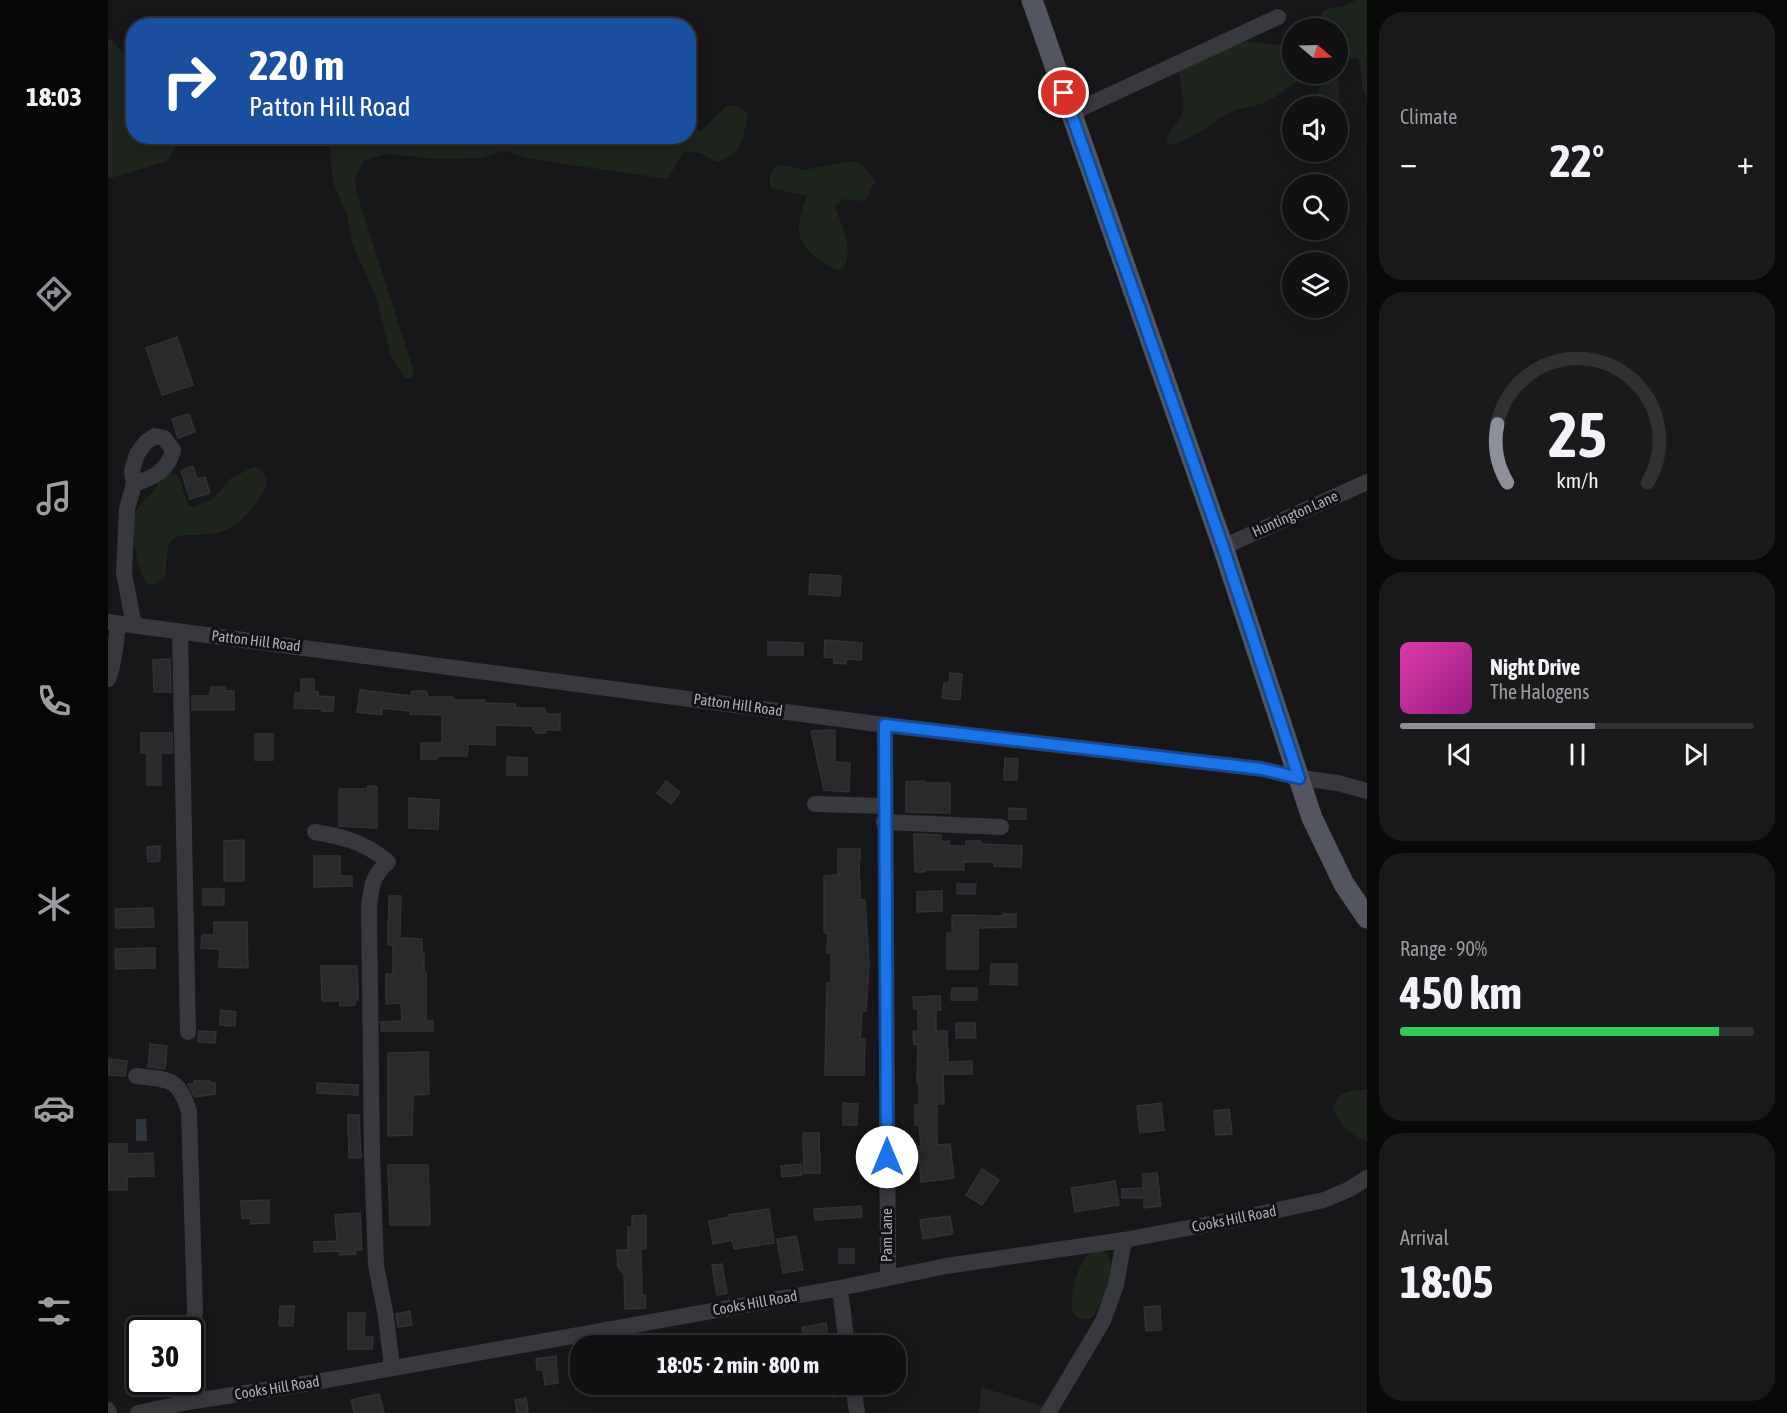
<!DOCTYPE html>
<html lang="en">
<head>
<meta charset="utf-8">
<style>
	body { margin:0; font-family:"Asap Condensed",sans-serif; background:#1a1a1c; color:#f1f3f6; height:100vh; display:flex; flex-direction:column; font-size:22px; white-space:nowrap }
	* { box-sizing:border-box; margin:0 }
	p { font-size:20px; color:#9c9da0 }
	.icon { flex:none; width:33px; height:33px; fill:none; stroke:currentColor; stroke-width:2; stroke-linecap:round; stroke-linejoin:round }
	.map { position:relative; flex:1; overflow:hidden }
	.panel { display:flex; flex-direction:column; gap:12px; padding:12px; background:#09090a; width:420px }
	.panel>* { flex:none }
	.guide { position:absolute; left:18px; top:18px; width:570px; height:126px; border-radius:24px; box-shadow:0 3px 15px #0003,0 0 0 2px #303133; background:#1a4fa0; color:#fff; overflow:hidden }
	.needle { width:39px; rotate:109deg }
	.controls { position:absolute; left:1174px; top:18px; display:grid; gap:12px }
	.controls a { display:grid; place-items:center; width:66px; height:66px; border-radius:50%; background:#111113; box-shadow:0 3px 15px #0003,0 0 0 2px #303133; font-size:30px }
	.speed { position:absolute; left:18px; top:1317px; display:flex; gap:12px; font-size:30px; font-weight:700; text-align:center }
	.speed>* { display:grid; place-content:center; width:78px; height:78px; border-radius:50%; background:#111113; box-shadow:0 3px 15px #0003,0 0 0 2px #303133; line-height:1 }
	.speed .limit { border:3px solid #111; border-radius:9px; background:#fff; color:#111 }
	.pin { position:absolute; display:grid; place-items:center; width:51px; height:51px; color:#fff; margin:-26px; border:3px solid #fff; border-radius:50%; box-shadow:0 2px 6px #0007 }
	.me { position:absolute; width:66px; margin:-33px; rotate:0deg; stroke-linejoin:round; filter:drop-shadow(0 0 4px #0008) }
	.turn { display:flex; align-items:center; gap:21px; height:126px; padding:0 24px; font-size:27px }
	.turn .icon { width:78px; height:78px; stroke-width:2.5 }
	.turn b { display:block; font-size:42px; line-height:51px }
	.big { font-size:45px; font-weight:700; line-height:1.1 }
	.panel .card { flex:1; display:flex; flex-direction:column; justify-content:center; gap:9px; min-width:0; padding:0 21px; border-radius:24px; background:#1a1a1c }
	.panel .dial { align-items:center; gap:0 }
	.dial svg { height:156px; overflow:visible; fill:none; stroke:#303133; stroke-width:7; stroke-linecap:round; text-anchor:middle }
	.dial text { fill:#f1f3f6; stroke:none }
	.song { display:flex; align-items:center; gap:18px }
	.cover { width:72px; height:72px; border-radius:9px; background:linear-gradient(135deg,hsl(320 70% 55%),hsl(310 70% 35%)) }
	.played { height:6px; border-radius:3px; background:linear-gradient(90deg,#8c9099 55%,#303133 55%) }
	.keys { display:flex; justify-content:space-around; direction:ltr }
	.heat { display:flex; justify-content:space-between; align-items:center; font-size:33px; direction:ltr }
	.charge { height:9px; border-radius:4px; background:linear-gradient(90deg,#34c759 90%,#303133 0) }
	.trip { position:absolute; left:462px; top:1335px; width:336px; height:60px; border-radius:24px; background:#111113; box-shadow:0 3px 15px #0003,0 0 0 2px #303133; font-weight:700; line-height:60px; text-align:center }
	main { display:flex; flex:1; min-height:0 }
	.tab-bar { display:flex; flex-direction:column; width:108px; justify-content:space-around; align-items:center; background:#070708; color:#9c9da0 }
	.tab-bar .icon { width:42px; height:42px }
	.tab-bar .on { color:#8c9099 }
	.tab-bar b { font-size:27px; color:#f1f3f6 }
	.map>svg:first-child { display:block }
	.built { fill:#232326 }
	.green { fill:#1d251d }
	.water { fill:#2c373f }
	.building { fill:#2a2a2d; stroke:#313136; stroke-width:1.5 }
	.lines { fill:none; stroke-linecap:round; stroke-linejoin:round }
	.minor { stroke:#38393f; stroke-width:16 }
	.major { stroke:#53565e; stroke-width:21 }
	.route-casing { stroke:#114b97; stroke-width:15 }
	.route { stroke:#1a73e8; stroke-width:10 }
	.labels { text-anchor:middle; stroke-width:6; stroke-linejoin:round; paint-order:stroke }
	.street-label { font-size:15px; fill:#a8aeba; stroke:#121214 }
</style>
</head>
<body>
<main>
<nav class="tab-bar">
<b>18:03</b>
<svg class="icon on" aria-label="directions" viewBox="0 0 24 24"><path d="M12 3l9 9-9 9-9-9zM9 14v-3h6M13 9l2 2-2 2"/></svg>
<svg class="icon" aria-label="music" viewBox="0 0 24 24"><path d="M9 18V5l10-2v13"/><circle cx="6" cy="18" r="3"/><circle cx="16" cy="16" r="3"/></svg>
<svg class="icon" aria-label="phone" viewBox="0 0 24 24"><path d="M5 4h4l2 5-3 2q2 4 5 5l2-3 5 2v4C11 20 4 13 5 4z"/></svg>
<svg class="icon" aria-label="climate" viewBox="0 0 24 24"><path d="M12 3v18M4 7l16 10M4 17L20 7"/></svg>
<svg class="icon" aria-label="car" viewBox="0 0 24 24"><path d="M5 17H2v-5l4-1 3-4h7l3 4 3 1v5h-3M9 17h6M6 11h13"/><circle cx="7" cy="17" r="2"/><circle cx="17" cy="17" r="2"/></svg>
<svg class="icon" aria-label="filters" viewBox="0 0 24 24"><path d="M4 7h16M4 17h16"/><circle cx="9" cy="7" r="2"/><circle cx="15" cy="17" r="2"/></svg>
</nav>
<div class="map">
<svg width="1259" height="1413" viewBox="0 0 1259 1413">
	<rect width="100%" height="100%" fill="#171719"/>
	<path class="built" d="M873 1387 955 1413H871Z"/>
	<path class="green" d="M1248 0H1259V98C1252 88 1255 71 1250 59H1238L1230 69 1232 107 1230 109V106H1210C1206 95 1216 87 1209 75 1189 77 1178 92 1160 101 1148 107 1133 107 1121 113 1102 123 1081 145 1059 144 1060 125 1072 125 1075 111 1078 96 1069 82 1072 68L1134 41 1182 46 1185 49V74H1230V28H1216C1208 7 1218 10 1235 6 1239 5 1244 2 1248 0Z
		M0 38 4 40 25 66 26 136 70 137 66 151 59 161 0 179Z
		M619 106H631L640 113C635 139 636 153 609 162L592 153 575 152 560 179 422 159 397 151 372 158 330 159 278 154 255 161 247 178 248 191 306 372 303 378H297L283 356 267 294 245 245 239 216 225 181 221 141 226 137 506 136C518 144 532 148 542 137L580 136 581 117 582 126 593 131Z
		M744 161 755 166 767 181 759 198 754 201 736 199 727 206C733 226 748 250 734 270 725 270 720 265 712 260 684 241 689 224 699 196L663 188C660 175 661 171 672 164L695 170Z
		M145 467 154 469C162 483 158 490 149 502 132 525 119 534 90 535 83 535 74 534 67 538 56 544 60 566 57 577L49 584 41 585C28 572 24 536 26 518 28 504 41 498 48 488 51 482 52 477 58 472L66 473 71 477 80 505 86 507 105 499 122 479Z
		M1259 1089V1141C1244 1137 1231 1123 1225 1109 1232 1088 1241 1093 1259 1089Z
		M993 1249C1017 1260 994 1300 986 1315L981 1319C978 1319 974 1320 971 1318 954 1311 970 1264 980 1255 984 1251 988 1250 993 1249Z"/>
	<path class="water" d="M28 1119H38L39 1141H28Z"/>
	<path class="building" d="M69 337 85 385 54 395 38 348Z
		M81 414 87 432 70 438 64 419Z
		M85 466 89 479 97 477 102 493 82 499 73 471Z
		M702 574 733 576 732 596 701 594Z
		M717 640 754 643 753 660 738 659V664L726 663V658L716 657Z
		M660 642 695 643V655H660Z
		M62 659 63 692H46L45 660Z
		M842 673 854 674 852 700 834 698 836 683H841Z
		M193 679H206V692H210V696L226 697 225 711H214V709L186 708 187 693H193Z
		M103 687H117V691H126V710H84V696H102Z
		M252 690 303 696 304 691H318L320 697H345V700H377V703L407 704 408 708H436L439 714H452V730H438V733H428V730H425V726L387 725V745L360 744 359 756H329V759H313V743H334V715L302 714V711L274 708V715L249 712Z
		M727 730V762L742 763 741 792 716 790 703 731Z
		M33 733H64V753H53V785H39V753H33Z
		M147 734H165V760H147Z
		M399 757 419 758V775H399Z
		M897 758 910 759 909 780H896Z
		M558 781 572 792 563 804 549 793Z
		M817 781V783H842V813L798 812V782Z
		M260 786 269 787V828L231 826V789H259Z
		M301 798 331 800 330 829 301 828Z
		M901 808 918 809V819H901Z
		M806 834 833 835V842L841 841V846H858V841H873V844L914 846 913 867 886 866V862H856V870H817V872H807Z
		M136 840V881H116V841Z
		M52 846V861L40 862 39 847Z
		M730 849H752V860H751L752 900H757L761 964 758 1011H754L752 1039H757L756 1075H717L719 983H723V953H719L720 933H716V876L730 875Z
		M206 856H232V876H244V886L206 887Z
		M849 884H868L867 894H849Z
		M95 889H116V905H95Z
		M834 891V911L809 912V892Z
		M281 896H293L292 938 314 939V954H316V973H318V1021H325V1031H273V1022L294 1021 293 1003 278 1004V974H285V945H280Z
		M45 908 46 927 8 928 7 909Z
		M895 914H908V927L870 928V969H839V933H844V915L895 916Z
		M106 922H139L140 968 111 967 112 949 93 948 94 935H106Z
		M47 948V968L8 969 7 949Z
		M883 964H909V985L882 984Z
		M213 966H249L250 1000H247V1005L232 1006V1001H214Z
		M844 988H869V1000H843Z
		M832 996 833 1010H828V1031H839L840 1062 864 1061V1074H835L836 1104H829V1145L842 1144 846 1178 813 1182 810 1146H813L811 1125H807V1105H811V1083H809L810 1044H806L805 1031H810V1009H806L805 997Z
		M113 1010 128 1012 127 1026 112 1025Z
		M848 1023H867L868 1038H848Z
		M91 1031 108 1032 107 1043 90 1042Z
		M42 1044 59 1046 57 1069 40 1067Z
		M320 1052 321 1094 305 1095 304 1135 280 1136V1053Z
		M0 1059 19 1061 17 1076 0 1075Z
		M86 1081H102V1083H107V1094L87 1097 80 1084H86Z
		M209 1083 250 1085V1095L209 1093Z
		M735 1103 750 1104 749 1125H735Z
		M1053 1103 1056 1130 1032 1133 1029 1106Z
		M1121 1109 1124 1134 1108 1135 1106 1111Z
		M240 1115H251L253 1158H241Z
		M695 1133H711L712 1173H696Z
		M0 1144H19V1154L45 1153 46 1176 19 1177V1190H0Z
		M693 1164 694 1175 674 1177 673 1166Z
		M280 1165H320L322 1225H282Z
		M874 1169 891 1180 874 1205 858 1195Z
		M1049 1173 1053 1206 1036 1208V1198H1014V1189L1035 1188V1174Z
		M1007 1181 1011 1205 967 1212 963 1188Z
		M161 1200V1223L143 1224V1218L134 1219 133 1201Z
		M753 1206 754 1217 707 1220 706 1209Z
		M661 1209 666 1243 626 1249 624 1240 605 1244 601 1221 621 1217V1215Z
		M252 1213 254 1250H247L248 1254 232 1255V1251L206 1252V1242L229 1241 227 1215Z
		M538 1215V1249H533L534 1295H537L538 1308 517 1309 516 1275 510 1267 509 1250H520V1227H524V1216Z
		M842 1216 845 1234 815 1239 812 1220Z
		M688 1236 695 1270 675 1273 669 1239Z
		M731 1249H746V1263H731Z
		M614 1264 619 1293 609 1295 604 1265Z
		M172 1306H186L185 1326H171Z
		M1052 1306 1053 1330 1038 1331 1036 1307Z
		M302 1311 304 1325 290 1327 288 1314Z
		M240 1313H257L256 1337H265L264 1349H240Z
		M718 1323 721 1343 717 1344V1346H697L694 1327Z
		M448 1356 450 1383 437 1385 435 1370H429L428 1359Z
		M723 1384H734L736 1395 725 1397Z
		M271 1394 276 1413H246L243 1400Z
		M418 1398 420 1413H409L407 1400Z"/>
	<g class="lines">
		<path class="minor" d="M963 113 1170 17
			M1115 547 1259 482
			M0 622 777 725 1154 769 1192 778 1230 783 1259 791
			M26 626 16 573 19 509 26 484 24 471 29 454 38 442 47 436 56 438 65 450C61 470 45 478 26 484
			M72 632 80 1032
			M0 679C8 661 6 643 11 624
			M777 725 780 1277
			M707 804 777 806
			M776 822 893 827
			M207 832C236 837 257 842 280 862 263 878 264 885 261 907L264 1155 268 1265 278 1317 284 1368
			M28 1076C60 1080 70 1076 81 1111L87 1311 82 1348
			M732 1288 739 1346
			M78 1382 80 1402
			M745 1384 749 1413
			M0 1410 1 1413
			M30 1413 80 1402 202 1383 732 1288 838 1266 1016 1240 1133 1218 1216 1200 1242 1189 1259 1178
			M940 1413 995 1321 1008 1285 1016 1240"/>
		<path class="major" d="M924 0 1115 547 1204 818 1236 884 1259 918"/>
	</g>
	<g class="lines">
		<g class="route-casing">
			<path id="route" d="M779 1157 777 725 1154 769 1191 778 1115 547 956 93"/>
		</g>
		<use href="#route" class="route"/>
	</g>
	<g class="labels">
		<g class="street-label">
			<text transform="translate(1187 514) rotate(-24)" y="5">Huntington Lane</text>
			<text transform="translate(148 641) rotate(7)" y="5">Patton Hill Road</text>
			<text transform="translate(630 705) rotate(8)" y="5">Patton Hill Road</text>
			<text transform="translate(1126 1219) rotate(-11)" y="5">Cooks Hill Road</text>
			<text transform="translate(779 1235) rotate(-90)" y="5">Pam Lane</text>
			<text transform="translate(647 1303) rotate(-10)" y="5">Cooks Hill Road</text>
			<text transform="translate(169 1388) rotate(-9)" y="5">Cooks Hill Road</text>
		</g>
	</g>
</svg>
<div class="controls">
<a><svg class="needle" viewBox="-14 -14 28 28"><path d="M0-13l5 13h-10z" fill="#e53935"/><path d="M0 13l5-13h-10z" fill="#9c9da0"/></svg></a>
<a><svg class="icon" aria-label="sound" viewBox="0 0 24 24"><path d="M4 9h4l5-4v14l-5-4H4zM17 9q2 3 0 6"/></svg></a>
<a><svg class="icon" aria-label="search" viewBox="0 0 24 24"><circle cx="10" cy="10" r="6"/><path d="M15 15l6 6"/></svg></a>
<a><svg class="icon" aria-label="layers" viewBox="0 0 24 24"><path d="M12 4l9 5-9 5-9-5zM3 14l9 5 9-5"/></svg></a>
</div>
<div class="speed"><div class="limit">30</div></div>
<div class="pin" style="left:956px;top:93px;background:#d93025"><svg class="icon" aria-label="arrive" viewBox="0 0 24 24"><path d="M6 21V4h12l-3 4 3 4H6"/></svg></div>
<svg class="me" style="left:779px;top:1157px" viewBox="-20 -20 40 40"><circle r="19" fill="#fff"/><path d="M0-13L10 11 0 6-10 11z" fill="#1a73e8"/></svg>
<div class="trip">18:05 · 2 min · 800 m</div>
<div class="guide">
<div class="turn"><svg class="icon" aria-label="right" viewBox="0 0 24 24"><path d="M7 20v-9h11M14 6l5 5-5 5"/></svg><div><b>220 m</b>Patton Hill Road</div></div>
</div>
</div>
<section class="panel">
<div class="card"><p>Climate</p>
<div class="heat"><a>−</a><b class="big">22°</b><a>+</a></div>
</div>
<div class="card dial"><svg viewBox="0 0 100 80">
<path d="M14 69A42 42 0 1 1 86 69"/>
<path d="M14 69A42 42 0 0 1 9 39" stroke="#8c9099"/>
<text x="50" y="56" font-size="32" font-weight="700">25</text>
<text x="50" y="72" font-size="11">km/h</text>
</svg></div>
<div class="card">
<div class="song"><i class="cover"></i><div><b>Night Drive</b><p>The Halogens</p></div></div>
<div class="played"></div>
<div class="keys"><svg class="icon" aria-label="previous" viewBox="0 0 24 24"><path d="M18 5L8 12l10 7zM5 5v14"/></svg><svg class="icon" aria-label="pause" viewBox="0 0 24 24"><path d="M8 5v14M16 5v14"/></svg><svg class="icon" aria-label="next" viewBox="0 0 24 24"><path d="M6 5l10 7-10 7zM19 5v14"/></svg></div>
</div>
<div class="card"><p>Range · 90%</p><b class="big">450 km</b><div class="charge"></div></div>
<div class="card"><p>Arrival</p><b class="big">18:05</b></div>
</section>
</main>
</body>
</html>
